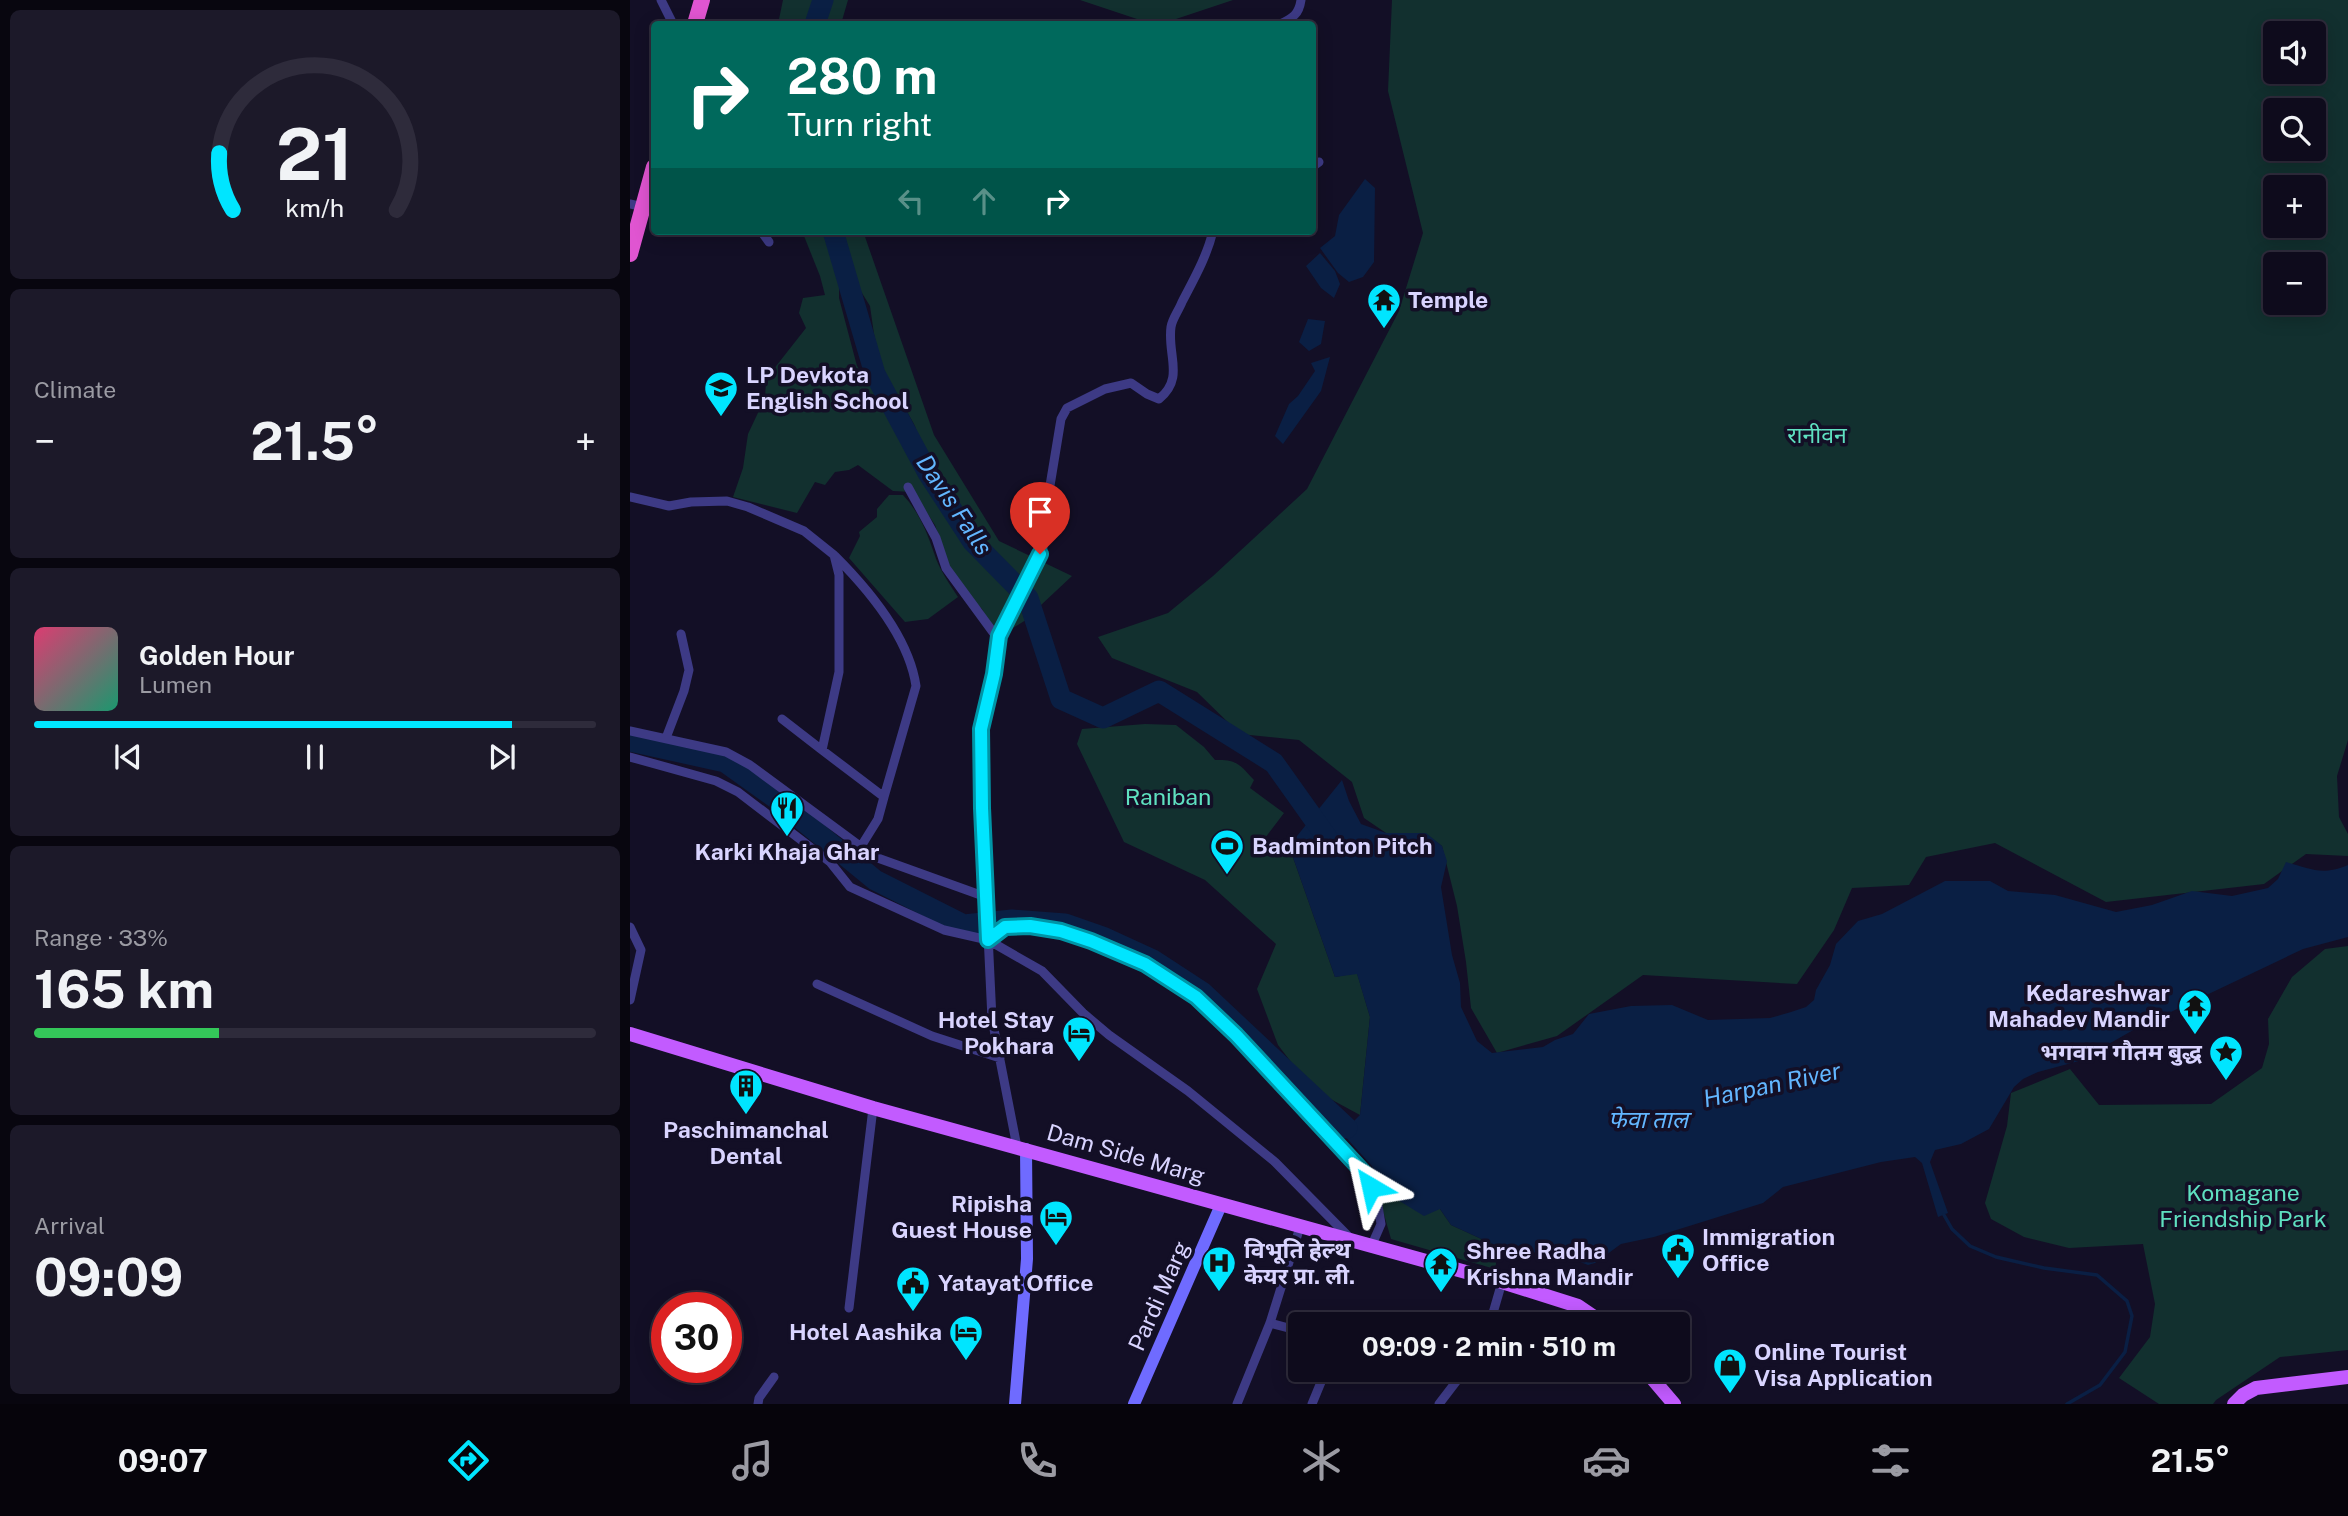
<!DOCTYPE html>
<html lang="en">
<head>
<meta charset="utf-8">
<style>
	body { margin:0; font-family:"Public Sans","Noto Sans Devanagari",sans-serif; background:#1c1929; color:#f1f3f6; height:100vh; display:flex; flex-direction:column; font-size:26px; white-space:nowrap }
	* { box-sizing:border-box; margin:0 }
	p { font-size:23px; color:#9b9ba3 }
	.icon { flex:none; width:38px; height:38px; fill:none; stroke:currentColor; stroke-width:2; stroke-linecap:round; stroke-linejoin:round }
	.map { position:relative; flex:1; overflow:hidden }
	.panel { display:flex; flex-direction:column; gap:10px; padding:10px; background:#08060f; width:630px }
	.panel>* { flex:none }
	.top-card { position:absolute; left:21px; top:21px; width:665px; height:214px; border-radius:7px; box-shadow:0 4px 18px #0003,0 0 0 2px #2e2b3b; background:#00695c; color:#fff; overflow:hidden }
	.fabs { position:absolute; left:1633px; top:21px; display:grid; gap:14px }
	.fabs a { display:grid; place-items:center; width:63px; height:63px; border-radius:7px; background:#0e0b1c; box-shadow:0 4px 18px #0003,0 0 0 2px #2e2b3b; font-size:35px }
	.speed { position:absolute; left:21px; top:1292px; display:flex; gap:14px; font-size:35px; font-weight:700; text-align:center }
	.speed>* { display:grid; place-content:center; width:91px; height:91px; border-radius:50%; background:#0e0b1c; box-shadow:0 4px 18px #0003,0 0 0 2px #2e2b3b; line-height:1 }
	.speed .limit { border:10px solid #d22; background:#fff; color:#111 }
	.pin { position:absolute; display:grid; place-items:center; width:60px; height:60px; color:#fff; margin:-72px -30px; border-radius:50% 50% 50% 0; rotate:-45deg; box-shadow:0 0 7px #0007 }
	.pin .icon { rotate:45deg }
	.me { position:absolute; width:77px; margin:-38px; rotate:324deg; stroke-linejoin:round; filter:drop-shadow(0 0 5px #0008) }
	.turn { display:flex; align-items:center; gap:24px; height:147px; padding:0 21px; font-size:32px }
	.turn .icon { width:91px; height:91px; stroke-width:2.5 }
	.turn b { display:block; font-size:49px; line-height:60px }
	.lanes { display:flex; align-items:center; height:66px; padding:0 21px; background:#0003; justify-content:center; gap:35px; direction:ltr }
	.lanes .off { opacity:.35 }
	.big { font-size:52px; font-weight:700; line-height:1.1 }
	.panel .tile { flex:1; display:flex; flex-direction:column; justify-content:center; gap:10px; min-width:0; padding:0 24px; border-radius:10px; background:#1c1929 }
	.panel .dial { align-items:center; gap:0 }
	.dial svg { height:182px; overflow:visible; fill:none; stroke:#2e2b3b; stroke-width:7; stroke-linecap:round; text-anchor:middle }
	.dial text { fill:#f1f3f6; stroke:none }
	.song { display:flex; align-items:center; gap:21px }
	.cover { width:84px; height:84px; border-radius:10px; background:linear-gradient(135deg,hsl(340 70% 55%),hsl(160 70% 35%)) }
	.played { height:7px; border-radius:4px; background:linear-gradient(90deg,#00e5ff 85%,#2e2b3b 85%) }
	.keys { display:flex; justify-content:space-around; direction:ltr }
	.heat { display:flex; justify-content:space-between; align-items:center; font-size:38px; direction:ltr }
	.charge { height:10px; border-radius:5px; background:linear-gradient(90deg,#34c759 33%,#2e2b3b 0) }
	.trip { position:absolute; left:658px; top:1312px; width:402px; height:70px; border-radius:7px; background:#0e0b1c; box-shadow:0 4px 18px #0003,0 0 0 2px #2e2b3b; font-weight:700; line-height:70px; text-align:center }
	.tabs { display:flex; height:112px; justify-content:space-around; align-items:center; background:#06040b; color:#9b9ba3 }
	.tabs .icon { width:49px; height:49px }
	.tabs .current { color:#00e5ff }
	.tabs b { font-size:32px; color:#f1f3f6 }
	main { display:flex; flex:1; min-height:0 }
	.map>svg:first-child { display:block }
	.green { fill:#12302f; fill-rule:evenodd }
	.water { fill:#0a1f44 }
	.lines { fill:none; stroke-linecap:round; stroke-linejoin:round }
	.stream { stroke:#0a1f44; stroke-width:3.5 }
	.river { stroke:#0a1f44; stroke-width:21 }
	.minor { stroke:#3d3a85; stroke-width:9 }
	.secondary { stroke:#6f6bff; stroke-width:12 }
	.primary { stroke:#c25bff; stroke-width:14 }
	.trunk { stroke:#e055d1; stroke-width:16 }
	.route-casing { stroke:#0095a6; stroke-width:18 }
	.route { stroke:#00e5ff; stroke-width:12 }
	.labels { text-anchor:middle; stroke-width:7; stroke-linejoin:round; paint-order:stroke }
	.poi-label { font-size:23px; font-weight:bold; fill:#d9d4ff; stroke:#130f26; text-anchor:start }
	.park-label { font-size:23px; fill:#5fe0c0; stroke:#130f26 }
	.street-label { font-size:23px; fill:#d9d4ff; stroke:#130f26 }
	.water-label { font-size:24px; font-style:italic; fill:#62b6ff; stroke:#130f26 }
</style>
</head>
<body>
<main>
<section class="panel">
<div class="tile dial"><svg viewBox="0 0 100 80">
<path d="M14 69A42 42 0 1 1 86 69"/>
<path d="M14 69A42 42 0 0 1 8 44" stroke="#00e5ff"/>
<text x="50" y="56" font-size="32" font-weight="700">21</text>
<text x="50" y="72" font-size="11">km/h</text>
</svg></div>
<div class="tile"><p>Climate</p>
<div class="heat"><a>−</a><b class="big">21.5°</b><a>+</a></div>
</div>
<div class="tile">
<div class="song"><i class="cover"></i><div><b>Golden Hour</b><p>Lumen</p></div></div>
<div class="played"></div>
<div class="keys"><svg class="icon" aria-label="previous" viewBox="0 0 24 24"><path d="M18 5L8 12l10 7zM5 5v14"/></svg><svg class="icon" aria-label="pause" viewBox="0 0 24 24"><path d="M8 5v14M16 5v14"/></svg><svg class="icon" aria-label="next" viewBox="0 0 24 24"><path d="M6 5l10 7-10 7zM19 5v14"/></svg></div>
</div>
<div class="tile"><p>Range · 33%</p><b class="big">165 km</b><div class="charge"></div></div>
<div class="tile"><p>Arrival</p><b class="big">09:09</b></div>
</section>
<div class="map">
<svg width="1718" height="1404" viewBox="0 0 1718 1404">
	<rect width="100%" height="100%" fill="#130f26"/>
	<path class="green" d="M153 0H187L188 7 181 24H148Z
		M198 0H218L211 24H187Z
		M450 0H603L531 24H522Z
		M762 0H1718V740L1707 776 1709 817 1718 834V856L1676 854 1634 884 1476 902 1365 843 1296 857 1279 885 1222 888 1204 930 1167 984 1013 975 927 1036 867 1053 841 1008 836 962 827 906 812 846 795 833H756L734 818 722 782 669 740 610 734 567 692 482 658 468 637 538 613 583 576 677 489 769 311 793 233 758 91ZM1645 33H1684V72H1645ZM1645 110H1684V149H1645ZM1645 187H1684V226H1645ZM1645 264H1684V303H1645Z
		M172 231H196L209 269V298L227 366 273 433 334 534 395 600 402 616 372 635 362 627 352 609 341 598 320 568 305 525 283 492 263 491 228 465 219 470 205 472 195 485 185 482 167 513 103 497 113 468 118 434 135 398 136 381 132 366 143 370 176 328 169 313 173 298 195 295 190 276Z
		M212 231H233L304 435 369 541 442 576 411 605 347 543 301 466 284 424 252 368 244 334 240 306 222 277 219 254Z
		M259 495H273C289 512 297 532 304 553 309 569 319 583 328 597L298 619 275 622 219 558 230 536 229 532 247 517V509Z
		M515 724 546 725 574 747 585 760C607 759 610 765 624 780L620 788 654 813 632 842 644 849 659 846 705 977 727 973 740 1017 730 1115 682 1089 648 1045 627 989 646 944 575 880 494 842 447 744 452 729Z
		M1718 946V1350L1650 1357 1586 1400 1583 1404H1529L1489 1378 1520 1337 1525 1304 1513 1244 1439 1248 1394 1237 1361 1219 1355 1203 1377 1126 1381 1093 1440 1069 1469 1105 1581 1104 1632 1068 1639 1044 1638 1019 1662 977 1695 949Z
		M757 1186 763 1197 810 1209 821 1225 869 1247 865 1269 761 1239 747 1190Z"/>
	<path class="water" d="M735 179 745 188 744 262 733 277 719 282 708 273 690 248 705 236 709 215Z
		M690 253 705 271 710 284 704 298 691 288 676 266Z
		M678 319 695 321 691 344 679 351 669 342Z
		M700 357 691 391 653 444 645 436 659 404 668 396 685 371 681 363Z
		M712 780 719 801 731 824 756 833H796L812 846 817 861 811 887 822 955 830 983 831 1007 847 1041 862 1053 913 1047 925 1040 943 1034 959 1014 1001 1006 1042 1005 1078 1020 1140 1018 1161 1012 1176 1007 1184 1000 1186 990 1200 965 1206 944 1228 921 1252 914 1315 881H1360L1378 891 1425 895 1486 912 1522 905 1562 891 1602 896 1638 888 1648 879 1656 862C1682 869 1691 876 1718 865V937L1673 949 1505 1029 1449 1061 1408 1072 1393 1079 1384 1087 1359 1129 1331 1144 1305 1150 1300 1162 1318 1213 1308 1217 1292 1163 1285 1157 1251 1162 1153 1187 1133 1203 1024 1237 991 1244 965 1263 958 1265 940 1258 869 1247 821 1225 810 1209 794 1216 763 1197 741 1165 712 1133 730 1115 740 1017 727 974 705 977 659 846Z"/>
	<g class="lines">
		<path class="stream" d="M1314 1215 1322 1229 1340 1246 1366 1257 1414 1268 1467 1275 1497 1301 1502 1316 1495 1352 1470 1385 1437 1404"/>
		<path class="river" d="M185 24 193 0
			M203 231 245 374 298 473 343 542 398 598 431 699 473 718 529 691 644 763 698 839
			M0 741 95 762 144 797 245 880 334 925 382 920 435 924 475 938 523 960 572 992 717 1128"/>
		<path class="minor" d="M31 0 43 24
			M650 24C663 18 669 14 671 0
			M682 167 689 162
			M0 204 13 207 24 205
			M131 231 139 242
			M278 487 306 538 316 568 368 639
			M0 497 39 506 61 502 97 501 118 507 174 531 204 555 209 575V672L192 750 254 797 248 819 230 848
			M205 556C239 590 279 638 286 686L254 797
			M152 719 192 750
			M0 731 96 752 120 765 245 857 356 897
			M36 738 54 691 59 670 51 634
			M0 757 86 781 108 792 200 862 220 887 314 930 358 940 412 971 453 1013 479 1035 558 1091 645 1162 719 1237
			M0 927 11 950 0 1000
			M358 940 375 927H400L431 931 461 941 515 964 566 997 606 1036 735 1174 747 1200 751 1224 741 1247
			M187 984 302 1036 370 1058
			M387 1147 362 1019 352 808 351 729 364 674 369 636 413 548V528L431 419 437 408 475 389 501 383 517 394 529 399C555 378 537 355 541 327 542 319 549 310 552 302 564 279 577 256 583 231
			M219 1308 243 1108
			M640 1323 670 1331
			M864 1325 863 1313 872 1282
			M128 1404 129 1398 144 1377
			M607 1404 640 1323 670 1227
			M682 1404 696 1370
			M809 1404 835 1370"/>
		<path class="secondary" d="M385 1404 397 1259 396 1149
			M504 1404 591 1205"/>
		<path class="primary" d="M0 1034 243 1108 872 1282 948 1306 976 1325
			M1015 1370 1044 1404
			M1604 1404 1613 1395 1626 1388 1718 1377"/>
		<path class="trunk" d="M65 24 72 0
			M0 254 24 167"/>
	</g>
	<g class="lines">
		<g class="route-casing">
			<path id="route" d="M410 554 369 636 364 674 351 729 352 808 358 940 375 927 400 926 431 931 461 941 515 964 566 997 606 1035 735 1174 741 1187"/>
		</g>
		<use href="#route" class="route"/>
	</g>
	<defs>
		<g id="temple-pin" transform="scale(1.75)"><path d="M0 17L-7.5 6A9.5 9.5 0 1 1 7.5 6Z" fill="#00e5ff" stroke="#130f26"/><path d="M0-6L5-2H3V0L6.5 2.5H4V6H1.5V3h-3V6H-4V2.5H-6.5L-3 0V-2H-5Z" fill="#111"/></g>
		<g id="school-pin" transform="scale(1.75)"><path d="M0 17L-7.5 6A9.5 9.5 0 1 1 7.5 6Z" fill="#00e5ff" stroke="#130f26"/><path d="M0-5L7-2L0 1L-7-2ZM-4 1L0 2.5L4 1V4Q0 6-4 4Z" fill="#111"/></g>
		<g id="restaurant-pin" transform="scale(1.75)"><path d="M0 17L-7.5 6A9.5 9.5 0 1 1 7.5 6Z" fill="#00e5ff" stroke="#130f26"/><path d="M-5-6h1v4h1v-4h1v4h1v-4h1v5L-1.5 .5V6h-2V.5L-5-1ZM5-6V6H3V1.5H1.5Q1.5-4 5-6Z" fill="#111"/></g>
		<g id="stadium-pin" transform="scale(1.75)"><path d="M0 17L-7.5 6A9.5 9.5 0 1 1 7.5 6Z" fill="#00e5ff" stroke="#130f26"/><path d="M0-5a6.5 5 0 1 0 0 10a6.5 5 0 1 0 0-10ZM-3.5-1.8h7v3.6h-7Z" fill="#111"/></g>
		<g id="hotel-pin" transform="scale(1.75)"><path d="M0 17L-7.5 6A9.5 9.5 0 1 1 7.5 6Z" fill="#00e5ff" stroke="#130f26"/><path d="M-6-4.5h1.5V1H6V5H4.5V3h-9V5H-6ZM-4 0a1.8 1.8 0 1 1 3.6 0ZM.5 0V-2.5h3Q6-2.5 6 0Z" fill="#111"/></g>
		<g id="sight-pin" transform="scale(1.75)"><path d="M0 17L-7.5 6A9.5 9.5 0 1 1 7.5 6Z" fill="#00e5ff" stroke="#130f26"/><path d="M0-6L1.8-2.2L6-1.7L2.9 1.2L3.7 5.4L0 3.3L-3.7 5.4L-2.9 1.2L-6-1.7L-1.8-2.2Z" fill="#111"/></g>
		<g id="building-pin" transform="scale(1.75)"><path d="M0 17L-7.5 6A9.5 9.5 0 1 1 7.5 6Z" fill="#00e5ff" stroke="#130f26"/><path d="M-4-6H4V6H1V3H-1V6H-4ZM-2.5-4.3h1.7v1.8h-1.7ZM.8-4.3h1.7v1.8H.8ZM-2.5-1h1.7V.8h-1.7ZM.8-1h1.7V.8H.8Z" fill="#111"/></g>
		<g id="civic-pin" transform="scale(1.75)"><path d="M0 17L-7.5 6A9.5 9.5 0 1 1 7.5 6Z" fill="#00e5ff" stroke="#130f26"/><path d="M-.6-6.5H3V-4.5H.6V-3L4-1V1h2V6H-6V1h2V-1L-.6-3ZM-1.2 2.5V6h2.4V2.5Z" fill="#111"/></g>
		<g id="hospital-pin" transform="scale(1.75)"><path d="M0 17L-7.5 6A9.5 9.5 0 1 1 7.5 6Z" fill="#00e5ff" stroke="#130f26"/><path d="M-5-5h3v3.5h4V-5h3V5h-3V1.5h-4V5h-3Z" fill="#111"/></g>
		<g id="shop-pin" transform="scale(1.75)"><path d="M0 17L-7.5 6A9.5 9.5 0 1 1 7.5 6Z" fill="#00e5ff" stroke="#130f26"/><path d="M-5-2.5h2.3a2.7 3.5 0 0 1 5.4 0H5L5.5 6h-11ZM-1.5-2.5h3a1.5 2.3 0 0 0-3 0Z" fill="#111"/></g>
	</defs>
	<g fill-rule="evenodd">
		<use href="#temple-pin" x="754" y="300"/>
		<use href="#school-pin" x="91" y="388"/>
		<use href="#restaurant-pin" x="157" y="808"/>
		<use href="#stadium-pin" x="597" y="846"/>
		<use href="#temple-pin" x="1565" y="1006"/>
		<use href="#hotel-pin" x="449" y="1033"/>
		<use href="#sight-pin" x="1596" y="1052"/>
		<use href="#building-pin" x="116" y="1086"/>
		<use href="#hotel-pin" x="426" y="1217"/>
		<use href="#civic-pin" x="1048" y="1250"/>
		<use href="#hospital-pin" x="589" y="1263"/>
		<use href="#temple-pin" x="811" y="1264"/>
		<use href="#civic-pin" x="283" y="1283"/>
		<use href="#hotel-pin" x="336" y="1332"/>
		<use href="#shop-pin" x="1100" y="1365"/>
	</g>
	<g class="labels">
		<g class="poi-label">
			<text x="778" y="308">Temple</text>
			<text x="116" y="383">LP Devkota<tspan x="116" dy="26">English School</tspan></text>
			<text x="622" y="854">Badminton Pitch</text>
			<text x="157" y="860" text-anchor="middle">Karki Khaja Ghar</text>
			<text x="1540" y="1001" text-anchor="end">Kedareshwar<tspan x="1540" dy="26">Mahadev Mandir</tspan></text>
			<text x="424" y="1028" text-anchor="end">Hotel Stay<tspan x="424" dy="26">Pokhara</tspan></text>
			<text x="1572" y="1060" text-anchor="end">भगवान गौतम बुद्ध</text>
			<text x="116" y="1138" text-anchor="middle">Paschimanchal<tspan x="116" dy="26">Dental</tspan></text>
			<text x="402" y="1212" text-anchor="end">Ripisha<tspan x="402" dy="26">Guest House</tspan></text>
			<text x="1072" y="1245">Immigration<tspan x="1072" dy="26">Office</tspan></text>
			<text x="614" y="1258">विभूति हेल्थ<tspan x="614" dy="26">केयर प्रा. ली.</tspan></text>
			<text x="836" y="1259">Shree Radha<tspan x="836" dy="26">Krishna Mandir</tspan></text>
			<text x="308" y="1291">Yatayat Office</text>
			<text x="312" y="1340" text-anchor="end">Hotel Aashika</text>
			<text x="1124" y="1360">Online Tourist<tspan x="1124" dy="26">Visa Application</tspan></text>
		</g>
		<g class="park-label">
			<text x="1187" y="443">रानीवन</text>
			<text x="538" y="805">Raniban</text>
			<text x="1613" y="1201">Komagane<tspan x="1613" dy="26">Friendship Park</tspan></text>
		</g>
		<g class="street-label">
			<text transform="translate(496 1154) rotate(16)" y="8">Dam Side Marg</text>
			<text transform="translate(529 1296) rotate(-66)" y="8">Pardi Marg</text>
		</g>
		<g class="water-label">
			<text transform="translate(324 505) rotate(56)" y="8">Davis Falls</text>
			<text transform="translate(1142 1085) rotate(-12)" y="8">Harpan River</text>
			<text x="1018" y="1128">फेवा ताल</text>
		</g>
	</g>
</svg>
<div class="fabs">
<a><svg class="icon" aria-label="sound" viewBox="0 0 24 24"><path d="M4 9h4l5-4v14l-5-4H4zM17 9q2 3 0 6"/></svg></a>
<a><svg class="icon" aria-label="search" viewBox="0 0 24 24"><circle cx="10" cy="10" r="6"/><path d="M15 15l6 6"/></svg></a>
<a>+</a>
<a>−</a>
</div>
<div class="speed"><div class="limit">30</div></div>
<div class="pin" style="left:410px;top:554px;background:#d93025"><svg class="icon" aria-label="arrive" viewBox="0 0 24 24"><path d="M6 21V4h12l-3 4 3 4H6"/></svg></div>
<svg class="me" style="left:741px;top:1187px" viewBox="-20 -20 40 40"><path d="M0-17L14 15 0 8-14 15z" fill="#00e5ff" stroke="#fff" stroke-width="4"/></svg>
<div class="trip">09:09 · 2 min · 510 m</div>
<div class="top-card">
<div class="turn"><svg class="icon" aria-label="right" viewBox="0 0 24 24"><path d="M7 20v-9h11M14 6l5 5-5 5"/></svg><div><b>280 m</b>Turn right</div></div>
<div class="lanes"><svg class="icon off" aria-label="left" viewBox="0 0 24 24"><path d="M17 20v-9H6M10 6l-5 5 5 5"/></svg><svg class="icon off" aria-label="ahead" viewBox="0 0 24 24"><path d="M12 20V5M6 11l6-6 6 6"/></svg><svg class="icon" aria-label="right" viewBox="0 0 24 24"><path d="M7 20v-9h11M14 6l5 5-5 5"/></svg></div>
</div>
</div>
</main>
<nav class="tabs">
<b>09:07</b>
<svg class="icon current" aria-label="directions" viewBox="0 0 24 24"><path d="M12 3l9 9-9 9-9-9zM9 14v-3h6M13 9l2 2-2 2"/></svg>
<svg class="icon" aria-label="music" viewBox="0 0 24 24"><path d="M9 18V5l10-2v13"/><circle cx="6" cy="18" r="3"/><circle cx="16" cy="16" r="3"/></svg>
<svg class="icon" aria-label="phone" viewBox="0 0 24 24"><path d="M5 4h4l2 5-3 2q2 4 5 5l2-3 5 2v4C11 20 4 13 5 4z"/></svg>
<svg class="icon" aria-label="climate" viewBox="0 0 24 24"><path d="M12 3v18M4 7l16 10M4 17L20 7"/></svg>
<svg class="icon" aria-label="car" viewBox="0 0 24 24"><path d="M5 17H2v-5l4-1 3-4h7l3 4 3 1v5h-3M9 17h6M6 11h13"/><circle cx="7" cy="17" r="2"/><circle cx="17" cy="17" r="2"/></svg>
<svg class="icon" aria-label="filters" viewBox="0 0 24 24"><path d="M4 7h16M4 17h16"/><circle cx="9" cy="7" r="2"/><circle cx="15" cy="17" r="2"/></svg>
<b>21.5°</b>
</nav>
</body>
</html>
